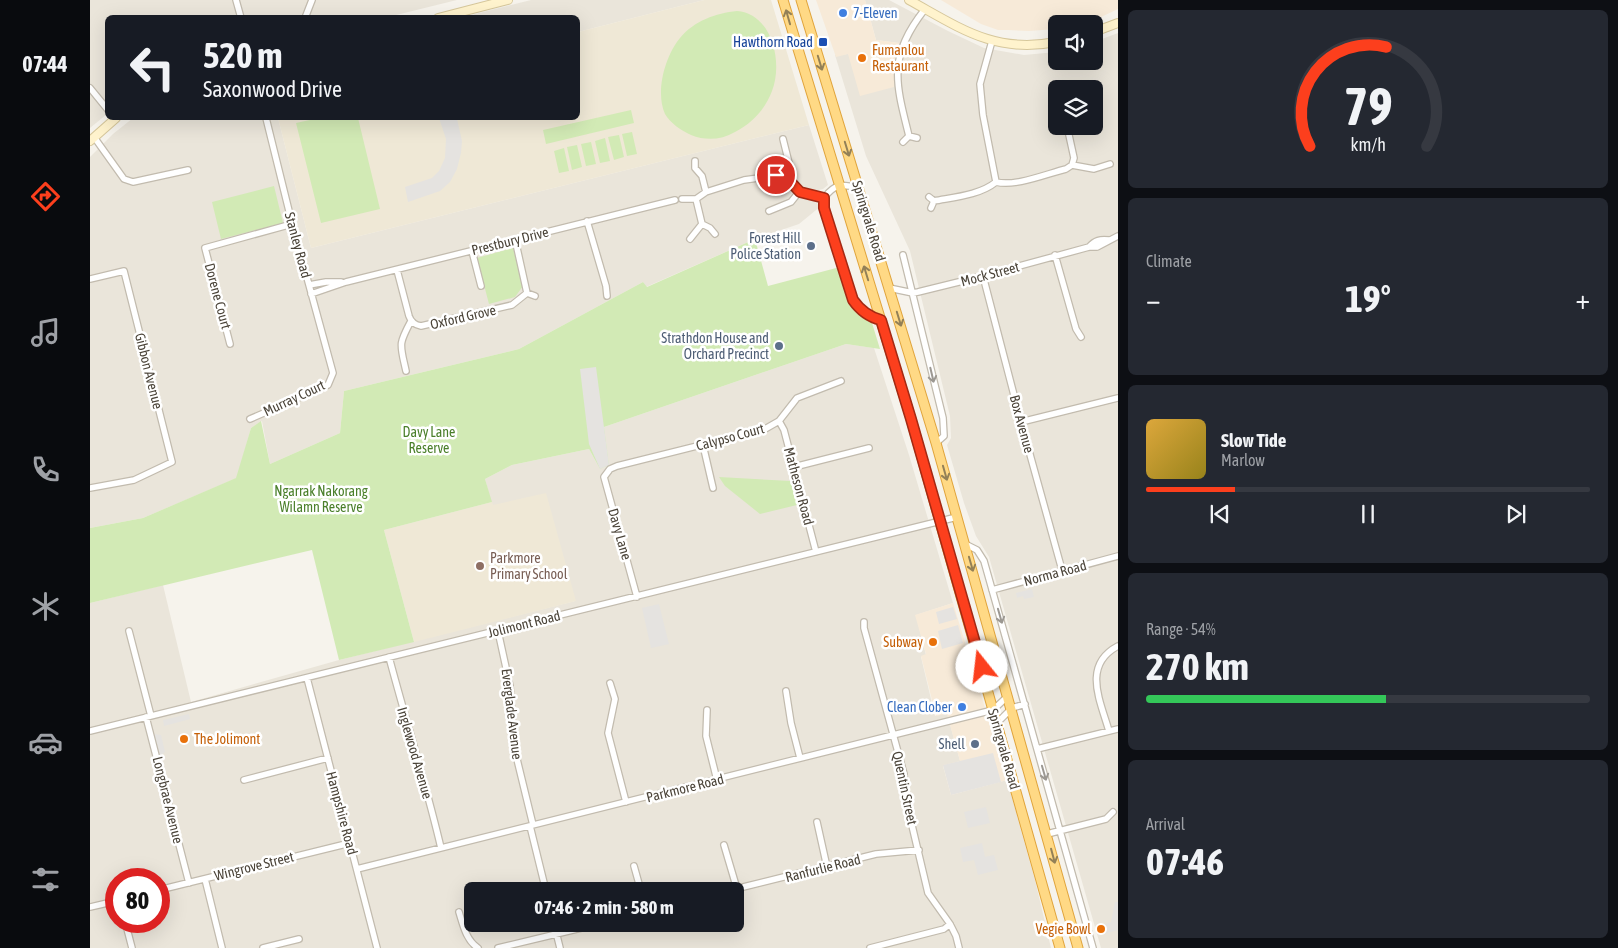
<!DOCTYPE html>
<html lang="en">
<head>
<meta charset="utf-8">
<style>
	body { margin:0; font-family:"Asap Condensed",sans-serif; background:#242831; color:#f1f3f6; height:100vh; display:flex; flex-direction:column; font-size:19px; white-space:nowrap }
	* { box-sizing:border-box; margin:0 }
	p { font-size:16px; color:#9ea1a6 }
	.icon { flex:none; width:28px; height:28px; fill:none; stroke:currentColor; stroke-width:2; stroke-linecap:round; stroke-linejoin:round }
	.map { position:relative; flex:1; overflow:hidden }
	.details { display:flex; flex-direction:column; gap:10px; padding:10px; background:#0d0f14; width:500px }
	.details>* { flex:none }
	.banner { position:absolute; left:15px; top:15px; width:475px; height:105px; border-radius:8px; box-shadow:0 5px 20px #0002; background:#171b24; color:#f1f3f6; overflow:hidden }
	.buttons { position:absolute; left:958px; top:15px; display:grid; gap:10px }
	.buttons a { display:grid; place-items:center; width:55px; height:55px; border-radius:8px; background:#171b24; box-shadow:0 5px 20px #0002; font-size:25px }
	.speed { position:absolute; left:15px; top:868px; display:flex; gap:10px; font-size:25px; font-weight:700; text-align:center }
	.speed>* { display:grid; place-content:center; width:65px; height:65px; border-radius:50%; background:#171b24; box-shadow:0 5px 20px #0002; line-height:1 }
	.speed .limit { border:8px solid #d22; background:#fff; color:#111 }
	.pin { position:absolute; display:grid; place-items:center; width:42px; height:42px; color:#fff; margin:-21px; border:2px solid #fff; border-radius:50%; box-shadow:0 1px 5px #0007 }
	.me { position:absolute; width:55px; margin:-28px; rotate:344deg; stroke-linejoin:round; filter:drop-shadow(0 0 4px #0008) }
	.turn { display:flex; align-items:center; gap:18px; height:105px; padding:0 15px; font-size:22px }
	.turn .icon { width:65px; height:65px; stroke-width:2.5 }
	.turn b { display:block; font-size:35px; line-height:42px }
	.big { font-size:38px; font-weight:700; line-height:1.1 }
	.details .tile { flex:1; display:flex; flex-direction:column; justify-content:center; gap:8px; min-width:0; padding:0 18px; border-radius:8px; background:#242831 }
	.details .dial { align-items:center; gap:0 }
	.dial svg { height:130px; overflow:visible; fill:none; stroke:#363941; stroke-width:7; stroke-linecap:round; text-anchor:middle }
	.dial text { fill:#f1f3f6; stroke:none }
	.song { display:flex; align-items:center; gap:15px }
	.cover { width:60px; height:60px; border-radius:8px; background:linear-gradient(135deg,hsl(40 70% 55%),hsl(50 70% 35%)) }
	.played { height:5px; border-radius:2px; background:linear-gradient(90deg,#fc3f1d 20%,#363941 20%) }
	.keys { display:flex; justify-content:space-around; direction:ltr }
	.heat { display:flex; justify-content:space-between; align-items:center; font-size:28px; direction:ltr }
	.charge { height:8px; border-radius:4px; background:linear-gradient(90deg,#34c759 54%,#363941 0) }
	.trip { position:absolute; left:374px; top:882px; width:280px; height:50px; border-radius:8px; background:#171b24; box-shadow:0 5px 20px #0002; font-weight:700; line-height:50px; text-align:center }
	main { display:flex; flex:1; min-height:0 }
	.dock { display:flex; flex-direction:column; width:90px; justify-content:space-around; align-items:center; background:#090b0e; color:#9ea1a6 }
	.dock .icon { width:35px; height:35px }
	.dock .current { color:#fc3f1d }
	.dock b { font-size:22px; color:#f1f3f6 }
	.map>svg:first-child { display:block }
	.residential { fill:#eae5da; fill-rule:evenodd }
	.commercial { fill:#f7ead8 }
	.education { fill:#efe8d6 }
	.green { fill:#d2eab5 }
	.parking { fill:#e5e3e0 }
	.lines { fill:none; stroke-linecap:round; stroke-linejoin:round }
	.minor-casing { stroke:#c2bbae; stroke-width:8 }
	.secondary-casing { stroke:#d6c79b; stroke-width:10 }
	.trunk-casing { stroke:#e0a43c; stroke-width:11 }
	.minor { stroke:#fff; stroke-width:5.5 }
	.secondary { stroke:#fff3cd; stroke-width:8 }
	.trunk { stroke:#ffd985; stroke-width:9 }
	.oneway { stroke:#938057 }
	.oneway2 { stroke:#9c9892 }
	.route-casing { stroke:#a42913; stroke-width:12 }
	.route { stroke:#fc3f1d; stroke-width:9 }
	.shop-dot { fill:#3f7fe0; stroke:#fff; stroke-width:2 }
	.transit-dot { fill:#1a4fb4; stroke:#fff; stroke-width:2 }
	.food-dot { fill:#e8710a; stroke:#fff; stroke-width:2 }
	.service-dot { fill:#5c6f8a; stroke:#fff; stroke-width:2 }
	.education-dot { fill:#8d6e63; stroke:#fff; stroke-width:2 }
	.labels { text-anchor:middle; stroke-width:5; stroke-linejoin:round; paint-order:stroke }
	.shop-label { font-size:14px; fill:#366cbe; stroke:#fff; text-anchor:start }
	.transit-label { font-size:14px; fill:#164399; stroke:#fff; text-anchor:end }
	.food-label { font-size:14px; fill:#c56008; stroke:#fff; text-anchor:start }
	.street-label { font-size:14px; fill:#4b4439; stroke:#fff }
	.service-label { font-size:14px; fill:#4e5e75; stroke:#fff; text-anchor:end }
	.park-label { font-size:14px; fill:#4a7f2a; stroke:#fff }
	.education-label { font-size:14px; fill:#785e54; stroke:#fff; text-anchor:start }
</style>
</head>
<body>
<main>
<nav class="dock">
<b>07:44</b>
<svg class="icon current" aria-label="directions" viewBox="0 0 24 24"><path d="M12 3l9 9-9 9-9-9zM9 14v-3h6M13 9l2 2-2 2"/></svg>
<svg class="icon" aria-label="music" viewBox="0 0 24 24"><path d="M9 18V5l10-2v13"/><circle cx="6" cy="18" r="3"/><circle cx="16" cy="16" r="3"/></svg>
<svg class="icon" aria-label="phone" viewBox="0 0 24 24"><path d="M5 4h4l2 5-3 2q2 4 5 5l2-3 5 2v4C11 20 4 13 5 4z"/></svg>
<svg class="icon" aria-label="climate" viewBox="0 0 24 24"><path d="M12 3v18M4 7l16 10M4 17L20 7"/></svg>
<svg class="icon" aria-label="car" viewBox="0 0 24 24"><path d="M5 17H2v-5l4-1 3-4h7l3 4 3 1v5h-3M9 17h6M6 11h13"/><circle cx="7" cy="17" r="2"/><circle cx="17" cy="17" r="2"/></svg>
<svg class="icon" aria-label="filters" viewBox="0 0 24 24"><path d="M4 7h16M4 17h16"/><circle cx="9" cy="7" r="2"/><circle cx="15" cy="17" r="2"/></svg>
</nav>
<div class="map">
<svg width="1028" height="948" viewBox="0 0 1028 948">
	<rect width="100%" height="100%" fill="#f6f3ec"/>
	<path class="residential" d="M0 0H367L294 18H18L17 114 0 128Z
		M441 0H614L488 32V18H369Z
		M775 0H799L858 31 894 48 934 55 966 52V61H1004V42L1028 33V948H1011L899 557 886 536 874 503 857 445 861 438 860 416 820 251 776 156 745 55 758 54 804 87V72L809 43 786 40ZM966 89H1004V126H966Z
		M43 118H188L221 248 719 125 738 185 733 189 724 191 720 198 731 206 709 224 665 239 556 287 553 282 429 349 254 391 250 433 180 464 172 421 161 428 147 478 53 518 0 528V157L23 134Z
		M756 344 784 348 819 455 863 603 826 615 836 655 831 657 845 716 857 713 870 761 853 766 861 795 917 780 945 880 961 948H0V603L73 585 101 702 249 660 485 601 402 505 395 479 422 465 499 449 510 469 519 465 514 427ZM26 879H69V921H26ZM382 891H645V924H382Z"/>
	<path class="commercial" d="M726 0H775L786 40 809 43 804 64V87L770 96 758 54 746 57Z
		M851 0H1028V9L1011 17 989 24H966V29L939 31 918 30H908L891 24Z
		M863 603 917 780 861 795 853 765 870 761 857 714 846 716 831 656 836 654 825 615Z"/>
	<path class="education" d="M614 0H681L719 125 221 248 188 118H488V32Z
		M456 493 486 601 324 642 294 530 402 502 403 505Z"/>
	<path class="green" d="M647 11C683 14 693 63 682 91 675 109 663 123 645 132 631 140 616 141 601 135 592 131 580 123 575 114 565 92 575 56 590 38 604 21 626 13 647 11Z
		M541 110 544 123 456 144 453 130Z
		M229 118H268L290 209 231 223 206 123Z
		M542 132 547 154 537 156 532 134Z
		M529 135 534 157 524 160 518 137Z
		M515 138 520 161 510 163 505 141Z
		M501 142 506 164 496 166 491 144Z
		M487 145 492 167 482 170 477 147Z
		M474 148 479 171 469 173 464 151Z
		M184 186 193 223 131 239 122 202Z
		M665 239 678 286 750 267 766 309 782 323 790 349 756 344 514 427 519 465 510 469 499 449 422 465 395 479 402 502 294 530 324 642 249 660 222 550 0 603V528L53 518 146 478 161 428 171 421 180 464 250 433 254 391 429 349 553 282 557 287Z
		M423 248 433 286 425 297 399 304 387 258Z
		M629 477 701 481 707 505 670 514 635 486Z"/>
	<path class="parking" d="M349 118H366L367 119 372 141 371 153 367 169 360 182 350 191 318 202 315 187 342 178 349 171 355 158 356 139Z
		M506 367 519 465 510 469 499 444 490 369Z
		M942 589 944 597 934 599 933 596 927 598 926 593Z
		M569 604 579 644 561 648 552 608Z
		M863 607 867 619 849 624 846 612Z
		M868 625 873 643 852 649 848 631Z
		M99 714 100 719 74 726 73 720Z
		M64 734 71 735 75 752 70 756Z
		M903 753 911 782 861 795 853 765Z
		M896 807 900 823 878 828 874 812Z
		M892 843 895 857 904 855 908 870 888 875 884 860 873 862 870 848Z
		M1025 902H1028V930L1009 935 1007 927 1021 922Z"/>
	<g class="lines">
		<g class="minor-casing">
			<path id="minor" d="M146 0 151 18
				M215 18 222 0
				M902 41 890 84 893 115 906 182
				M0 88 18 110
				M977 126 984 158 982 165
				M819 136C805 81 798 56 835 9
				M4 137 34 179 43 182 98 170
				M693 139 699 163 694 176
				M813 142 819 136 827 138
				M605 161V168L612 176 616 192
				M839 197 844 201 841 208
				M734 198V208L763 300C770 310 779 317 791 320
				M734 198C745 183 752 184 769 188
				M592 199H606L616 192 654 180 690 175 696 177 709 192 734 198
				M844 201C865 197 890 195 906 182 925 187 956 174 976 169L982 165 1004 169 1020 164
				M679 211 701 202 709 192
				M497 221 516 286 517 296
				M612 224 620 228 625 234
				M425 239 437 293
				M600 239 612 224 606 199
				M999 247C1005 240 1010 239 1019 240
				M382 251 391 286
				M813 255 853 418 854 436 846 443
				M965 255 986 329 991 337
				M307 270 319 316C321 322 325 325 331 326L422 305 437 293 445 296
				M893 276 931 422 972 570
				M0 279 34 271 82 462 44 480 0 488
				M219 285 236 282H251
				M799 288 823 293 828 292 893 276 999 247H1007L1028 236
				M221 294 256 282 585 200
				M140 344 115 248 202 224
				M316 371C310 344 308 345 321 321
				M160 419 238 385 243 373 201 219 176 118
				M689 421 694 430 726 552
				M931 422 1028 398
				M613 445 623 488
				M704 467 779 448
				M875 544 887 550 894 561 1003 948
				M902 590 1028 556
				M547 597 514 477 520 469 527 466 675 429 689 421 707 398 751 381
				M774 622V628L814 774 815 796 838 893 860 924 866 936 869 948
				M39 631 61 716
				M408 631 420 686 424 747 443 825
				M299 657C316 721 336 784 351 848
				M217 678 287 948
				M520 683 525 699 518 733 536 802
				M696 691 701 723 710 758
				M617 710 616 736 627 780
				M56 717 99 883
				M907 723 922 708 935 704
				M0 731 867 517
				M1019 731C1010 700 992 665 1028 646
				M947 749 1028 729
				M154 780 238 758
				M727 822 737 867
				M440 826 456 891
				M957 834 1016 819 1023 812
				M634 845 647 889
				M544 866 551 891
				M267 869 903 710 918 696
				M115 879 132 948
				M69 890 260 843
				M637 891 786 854 829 850
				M0 907 26 901
				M369 912C373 925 376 940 388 948
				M35 921 42 948
				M464 924 470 948
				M173 948 209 939
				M408 948 508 924
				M780 948 854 929 860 924"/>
		</g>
		<g class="secondary-casing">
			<path id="secondary" d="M819 0C870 28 905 54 966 42
				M348 18 418 0
				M1004 32 1028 23
				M0 141 26 118"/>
		</g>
		<g class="trunk-casing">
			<path id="trunk" d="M693 0 821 419 970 948
				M711 0 846 443 988 948"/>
		</g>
		<use href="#minor" class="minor"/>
		<use href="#secondary" class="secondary"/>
		<use href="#trunk" class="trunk"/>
	</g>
	<defs><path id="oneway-shaft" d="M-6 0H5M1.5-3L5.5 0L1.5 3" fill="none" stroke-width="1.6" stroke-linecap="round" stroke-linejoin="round" transform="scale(1.25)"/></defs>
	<g class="oneway">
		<use href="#oneway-shaft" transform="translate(698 17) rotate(-106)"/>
		<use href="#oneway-shaft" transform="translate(730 63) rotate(73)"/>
		<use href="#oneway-shaft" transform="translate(757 149) rotate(73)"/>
		<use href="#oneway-shaft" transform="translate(776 273) rotate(-107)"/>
		<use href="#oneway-shaft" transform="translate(809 319) rotate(73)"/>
		<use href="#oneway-shaft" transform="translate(855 473) rotate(74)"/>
		<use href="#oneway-shaft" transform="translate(881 564) rotate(74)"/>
		<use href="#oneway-shaft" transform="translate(963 856) rotate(75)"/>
	</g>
	<g class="oneway2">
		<use href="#oneway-shaft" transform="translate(842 375) rotate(77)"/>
		<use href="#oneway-shaft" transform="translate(910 616) rotate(74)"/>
		<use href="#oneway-shaft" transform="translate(954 773) rotate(74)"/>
	</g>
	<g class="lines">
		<g class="route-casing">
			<path id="route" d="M686 175 696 177 710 192 734 198V208L763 300C770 310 779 317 791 320L821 419 892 667"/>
		</g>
		<use href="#route" class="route"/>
	</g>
	<g class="shop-dot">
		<circle cx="753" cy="13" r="5"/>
		<circle cx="872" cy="707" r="5"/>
	</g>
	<rect class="transit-dot" x="728" y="37" width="10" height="10" rx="2.5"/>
	<g class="food-dot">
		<circle cx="772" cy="58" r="5"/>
		<circle cx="843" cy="642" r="5"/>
		<circle cx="94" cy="739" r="5"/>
		<circle cx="1011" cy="929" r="5"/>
	</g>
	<g class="service-dot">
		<circle cx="721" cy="246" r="5"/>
		<circle cx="689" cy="346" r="5"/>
		<circle cx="885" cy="744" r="5"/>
	</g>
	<circle class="education-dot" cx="390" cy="566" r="5"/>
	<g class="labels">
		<g class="shop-label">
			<text x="763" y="18">7-Eleven</text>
			<text x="862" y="712" text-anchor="end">Clean Clober</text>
		</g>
		<g class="transit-label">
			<text x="723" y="47">Hawthorn Road</text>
		</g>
		<g class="food-label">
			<text x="782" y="55">Fumanlou<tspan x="782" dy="16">Restaurant</tspan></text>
			<text x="833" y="647" text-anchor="end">Subway</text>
			<text x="104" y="744">The Jolimont</text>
			<text x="1001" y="934" text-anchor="end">Vegie Bowl</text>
		</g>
		<g class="street-label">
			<text transform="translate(779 221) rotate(73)" y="5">Springvale Road</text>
			<text transform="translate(420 241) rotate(-14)" y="5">Prestbury Drive</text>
			<text transform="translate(208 245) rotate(75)" y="5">Stanley Road</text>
			<text transform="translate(900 274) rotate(-15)" y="5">Mock Street</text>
			<text transform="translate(128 296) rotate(75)" y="5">Dorene Court</text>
			<text transform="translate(373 317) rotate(-13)" y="5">Oxford Grove</text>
			<text transform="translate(59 371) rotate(76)" y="5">Gibbon Avenue</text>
			<text transform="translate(204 398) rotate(-25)" y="5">Murray Court</text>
			<text transform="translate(932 424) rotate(75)" y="5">Box Avenue</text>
			<text transform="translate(640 437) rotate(-15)" y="5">Calypso Court</text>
			<text transform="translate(709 486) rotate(75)" y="5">Matheson Road</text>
			<text transform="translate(530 534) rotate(74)" y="5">Davy Lane</text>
			<text transform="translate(965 573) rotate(-15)" y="5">Norma Road</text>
			<text transform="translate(434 624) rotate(-14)" y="5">Jolimont Road</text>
			<text transform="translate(422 714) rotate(83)" y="5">Everglade Avenue</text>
			<text transform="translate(914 749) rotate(74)" y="5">Springvale Road</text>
			<text transform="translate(325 753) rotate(74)" y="5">Inglewood Avenue</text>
			<text transform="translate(595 788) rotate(-14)" y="5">Parkmore Road</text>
			<text transform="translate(815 788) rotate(78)" y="5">Quentin Street</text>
			<text transform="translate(78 800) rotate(76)" y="5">Longbrae Avenue</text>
			<text transform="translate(252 813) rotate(75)" y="5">Hampshire Road</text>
			<text transform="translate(164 866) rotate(-14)" y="5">Wingrove Street</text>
			<text transform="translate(733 868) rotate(-14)" y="5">Ranfurlie Road</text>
		</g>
		<g class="service-label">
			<text x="711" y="243">Forest Hill<tspan x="711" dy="16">Police Station</tspan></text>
			<text x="679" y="343">Strathdon House and<tspan x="679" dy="16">Orchard Precinct</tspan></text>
			<text x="875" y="749">Shell</text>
		</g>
		<g class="park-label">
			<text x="339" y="437">Davy Lane<tspan x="339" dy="16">Reserve</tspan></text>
			<text x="231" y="496">Ngarrak Nakorang<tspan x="231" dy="16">Wilamn Reserve</tspan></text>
		</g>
		<g class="education-label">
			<text x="400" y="563">Parkmore<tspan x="400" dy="16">Primary School</tspan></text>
		</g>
	</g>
</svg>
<div class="buttons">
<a><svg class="icon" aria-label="sound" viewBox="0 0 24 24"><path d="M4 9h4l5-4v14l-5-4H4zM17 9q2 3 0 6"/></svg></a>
<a><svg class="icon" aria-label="layers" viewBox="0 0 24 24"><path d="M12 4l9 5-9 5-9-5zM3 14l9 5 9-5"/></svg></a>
</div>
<div class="speed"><div class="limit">80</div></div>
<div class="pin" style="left:686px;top:175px;background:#d93025"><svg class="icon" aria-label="arrive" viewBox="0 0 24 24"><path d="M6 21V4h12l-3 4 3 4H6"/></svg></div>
<svg class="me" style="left:892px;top:667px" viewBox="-20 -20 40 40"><circle r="19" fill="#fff"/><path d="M0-13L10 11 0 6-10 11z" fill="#fc3f1d"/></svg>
<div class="trip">07:46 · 2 min · 580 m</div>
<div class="banner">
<div class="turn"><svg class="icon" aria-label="left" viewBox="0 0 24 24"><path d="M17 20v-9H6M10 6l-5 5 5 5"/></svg><div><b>520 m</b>Saxonwood Drive</div></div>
</div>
</div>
<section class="details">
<div class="tile dial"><svg viewBox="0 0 100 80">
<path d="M14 69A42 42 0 1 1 86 69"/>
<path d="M14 69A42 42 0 0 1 61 8" stroke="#fc3f1d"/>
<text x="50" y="56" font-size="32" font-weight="700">79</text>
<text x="50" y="72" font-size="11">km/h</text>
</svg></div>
<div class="tile"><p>Climate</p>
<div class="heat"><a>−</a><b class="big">19°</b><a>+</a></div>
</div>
<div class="tile">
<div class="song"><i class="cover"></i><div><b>Slow Tide</b><p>Marlow</p></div></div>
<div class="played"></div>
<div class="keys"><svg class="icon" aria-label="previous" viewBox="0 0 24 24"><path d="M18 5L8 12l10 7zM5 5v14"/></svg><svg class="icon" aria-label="pause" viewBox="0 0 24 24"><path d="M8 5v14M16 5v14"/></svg><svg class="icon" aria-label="next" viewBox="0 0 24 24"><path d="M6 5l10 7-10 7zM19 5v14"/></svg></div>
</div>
<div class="tile"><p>Range · 54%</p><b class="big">270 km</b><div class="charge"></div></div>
<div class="tile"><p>Arrival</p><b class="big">07:46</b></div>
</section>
</main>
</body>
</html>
